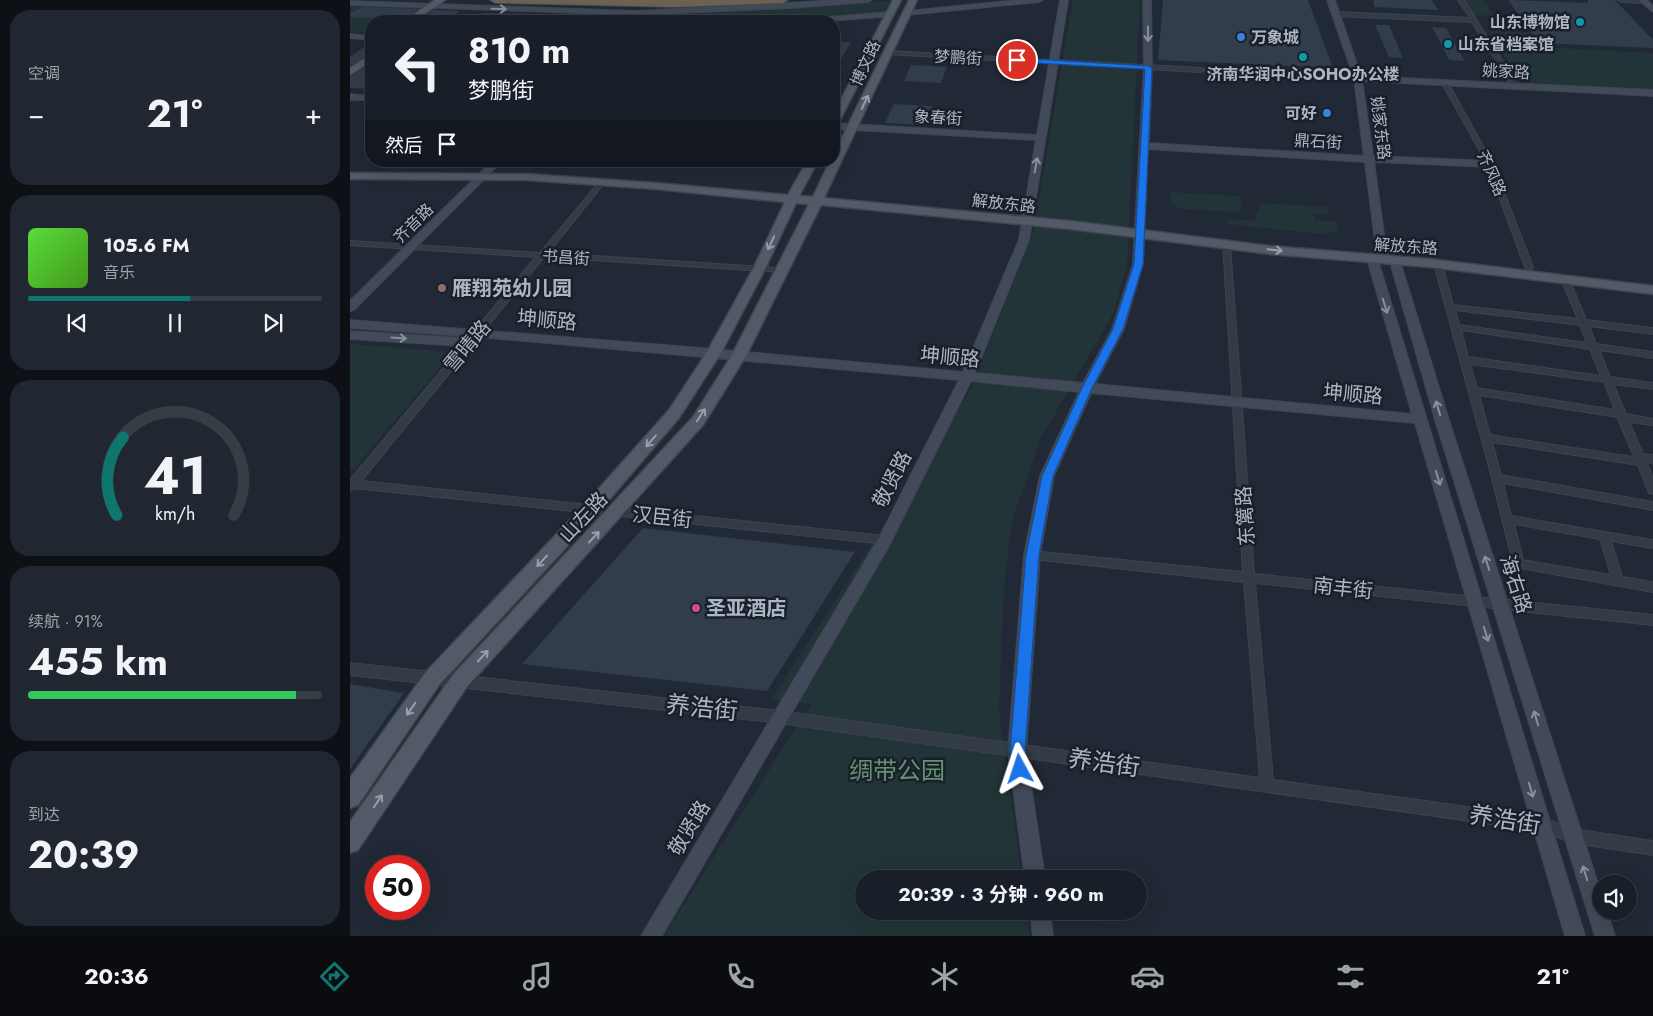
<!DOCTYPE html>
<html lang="zh">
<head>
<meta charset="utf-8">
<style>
	body { margin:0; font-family:Jost,"Noto Sans SC",sans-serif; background:#212730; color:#f1f3f6; height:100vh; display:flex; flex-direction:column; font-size:19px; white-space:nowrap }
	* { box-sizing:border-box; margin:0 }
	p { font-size:16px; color:#9fa2a8 }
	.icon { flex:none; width:28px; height:28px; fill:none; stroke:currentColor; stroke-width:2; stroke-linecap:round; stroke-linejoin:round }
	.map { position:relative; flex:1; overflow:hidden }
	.panel { display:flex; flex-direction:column; gap:10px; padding:10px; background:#0d1116; width:350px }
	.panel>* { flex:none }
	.banner { position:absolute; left:15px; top:15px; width:475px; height:152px; border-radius:20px; box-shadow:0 5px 20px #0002,0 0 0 1px #363d45; background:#181f28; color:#f1f3f6; overflow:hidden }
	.fabs { position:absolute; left:1242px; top:875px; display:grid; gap:10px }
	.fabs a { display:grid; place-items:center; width:45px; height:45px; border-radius:50%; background:#181f28; box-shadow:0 5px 20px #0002,0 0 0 1px #363d45; font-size:25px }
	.speed { position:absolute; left:15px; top:855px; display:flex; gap:10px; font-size:25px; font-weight:700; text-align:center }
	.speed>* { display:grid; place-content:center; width:65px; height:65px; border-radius:50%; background:#181f28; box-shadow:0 5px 20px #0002,0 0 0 1px #363d45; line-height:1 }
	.speed .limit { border:8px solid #d22; background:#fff; color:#111 }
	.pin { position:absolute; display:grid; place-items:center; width:42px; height:42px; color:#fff; margin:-21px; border:2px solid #fff; border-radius:50%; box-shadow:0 1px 5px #0007 }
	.me { position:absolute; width:55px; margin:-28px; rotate:355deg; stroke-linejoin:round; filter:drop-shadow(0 0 4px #0008) }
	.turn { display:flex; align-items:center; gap:18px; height:105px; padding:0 20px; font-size:22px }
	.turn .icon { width:65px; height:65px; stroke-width:2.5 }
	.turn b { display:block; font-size:35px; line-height:42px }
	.then { display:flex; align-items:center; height:48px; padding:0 20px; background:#0003; gap:10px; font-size:19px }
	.big { font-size:38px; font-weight:700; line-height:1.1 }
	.panel .tile { flex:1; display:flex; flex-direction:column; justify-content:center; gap:8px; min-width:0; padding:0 18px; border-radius:20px; background:#212730 }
	.panel .dial { align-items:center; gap:0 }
	.dial svg { height:130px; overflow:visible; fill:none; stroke:#363d45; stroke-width:7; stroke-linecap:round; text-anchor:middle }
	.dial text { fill:#f1f3f6; stroke:none }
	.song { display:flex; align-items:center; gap:15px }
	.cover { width:60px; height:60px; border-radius:8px; background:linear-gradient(135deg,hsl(110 70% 55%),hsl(100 70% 35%)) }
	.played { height:5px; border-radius:2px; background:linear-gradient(90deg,#0f766e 55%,#363d45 55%) }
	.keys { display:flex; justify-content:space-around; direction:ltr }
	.heat { display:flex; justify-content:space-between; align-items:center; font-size:28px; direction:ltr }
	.charge { height:8px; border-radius:4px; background:linear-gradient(90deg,#34c759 91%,#363d45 0) }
	.trip { position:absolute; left:505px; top:870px; width:292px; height:50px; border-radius:25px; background:#181f28; box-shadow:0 5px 20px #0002,0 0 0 1px #363d45; font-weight:700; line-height:50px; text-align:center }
	.menu { display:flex; height:80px; justify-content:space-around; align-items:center; background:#0a0c10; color:#9fa2a8 }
	.menu .icon { width:35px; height:35px }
	.menu .selected { color:#0f766e }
	.menu b { font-size:22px; color:#f1f3f6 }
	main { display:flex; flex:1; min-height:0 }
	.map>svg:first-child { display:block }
	.green { fill:#223437 }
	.building { fill:#323d4c }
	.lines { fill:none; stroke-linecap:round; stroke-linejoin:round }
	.street-tunnel { stroke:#353e4a; stroke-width:5.5; stroke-dasharray:5.5 3; stroke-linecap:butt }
	.street-casing { stroke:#3d4450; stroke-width:2 }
	.secondary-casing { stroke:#3d4450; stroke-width:2 }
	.primary-casing { stroke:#3d4450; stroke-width:3 }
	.highway-casing { stroke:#3e4651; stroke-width:2 }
	.street { fill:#333b46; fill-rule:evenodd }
	.secondary { fill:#424a59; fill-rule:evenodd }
	.primary { fill:#515a66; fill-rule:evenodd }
	.highway { fill:#6c6251; fill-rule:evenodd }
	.oneway { stroke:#88909e }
	.oneway2 { stroke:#969fac }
	.route { fill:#1a73e8; stroke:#114b97 }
	.culture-dot { fill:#0f9aa8; stroke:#19202b; stroke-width:2 }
	.shop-dot { fill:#3f7fe0; stroke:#19202b; stroke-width:2 }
	.education-dot { fill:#8d6e63; stroke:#19202b; stroke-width:2 }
	.hotel-dot { fill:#d1479c; stroke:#19202b; stroke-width:2 }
	.labels { text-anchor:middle; stroke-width:5; stroke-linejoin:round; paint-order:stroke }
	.far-poi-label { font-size:16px; font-weight:bold; fill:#adb6c3; stroke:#19202b; text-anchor:end }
	.far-street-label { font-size:16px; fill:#adb6c3; stroke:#19202b }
	.poi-label { font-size:20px; font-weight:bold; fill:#adb6c3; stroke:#19202b; text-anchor:start }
	.street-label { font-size:20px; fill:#adb6c3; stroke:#19202b }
	.near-street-label { font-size:24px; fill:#adb6c3; stroke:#19202b }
	.near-park-label { font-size:24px; fill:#669271; stroke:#19202b }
</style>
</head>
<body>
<main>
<section class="panel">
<div class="tile"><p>空调</p>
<div class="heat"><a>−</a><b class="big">21°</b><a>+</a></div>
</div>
<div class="tile">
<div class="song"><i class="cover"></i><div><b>105.6 FM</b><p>音乐</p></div></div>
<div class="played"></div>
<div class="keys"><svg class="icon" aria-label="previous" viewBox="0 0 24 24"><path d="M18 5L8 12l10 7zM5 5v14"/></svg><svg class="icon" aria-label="pause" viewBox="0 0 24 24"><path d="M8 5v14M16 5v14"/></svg><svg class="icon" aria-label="next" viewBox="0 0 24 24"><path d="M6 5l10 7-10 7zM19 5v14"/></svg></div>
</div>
<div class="tile dial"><svg viewBox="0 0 100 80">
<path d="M14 69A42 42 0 1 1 86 69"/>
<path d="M14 69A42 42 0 0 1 18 21" stroke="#0f766e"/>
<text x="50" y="56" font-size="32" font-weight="700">41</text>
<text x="50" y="72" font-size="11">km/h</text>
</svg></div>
<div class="tile"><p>续航 · 91%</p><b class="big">455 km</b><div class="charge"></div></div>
<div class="tile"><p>到达</p><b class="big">20:39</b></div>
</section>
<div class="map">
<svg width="1303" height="936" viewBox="0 0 1303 936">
	<rect width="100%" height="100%" fill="#202935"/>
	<path class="green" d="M723 0H790L777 265 763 314 690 440 662 521 654 586 649 712 672 879H514V911H677L680 936H314L461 704 421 700 620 391 683 233Z
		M1114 0H1134L1145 16 1124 15Z
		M540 1 532 15 450 21H287L291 17Z
		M0 6 67 8 49 21H21V33L0 32Z
		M1138 30 1180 32 1191 47 1303 53V90L1170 82Z
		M820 192 891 196V209L885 212 831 209 822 204Z
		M911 203 977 207 979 214 963 213 965 220 987 222 988 231 972 234 877 224 879 219 904 220Z
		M0 344 103 352 4 469 0 468Z"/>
	<path class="building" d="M813 0H958L983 68 808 60Z
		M1024 0H1082L1088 10 1024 7Z
		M1158 0 1238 3V0H1265L1303 40V48L1189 43Z
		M12 7 68 9 52 21H34L38 19 0 17V14Z
		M84 10 110 11 98 20 67 21Z
		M132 13 187 14V21H122Z
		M1025 25H1039L1053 58 1039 57Z
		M1082 27 1096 28 1115 61 1099 60Z
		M21 42V52L0 66V57Z
		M484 42H501L491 59 484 58Z
		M21 63V89L0 88V77Z
		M561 65 597 67 591 83 554 81Z
		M544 104 582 106 575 125 535 123Z
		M293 528 505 552 417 691 172 664Z
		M0 684 54 693 0 769Z"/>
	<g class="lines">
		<path class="street-tunnel" d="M850 70 926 74"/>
		<g class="street-casing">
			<path id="street" d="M1108 0H1114L1168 86 1167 87 1162 86 1122 22 986 16 983 14 986 12 1120 18Z
				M1268 0H1296L1297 1 1294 3 1271 2Z
				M538 51 850 68 853 70 850 72 536 54 535 53Z
				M926 72 1008 76 1011 78 1008 80 924 75 923 74Z
				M1093 82 1098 83 1143 164 1183 267 1182 269H1176L1175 267 1137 164 1092 83Z
				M253 179 255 180V182L198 253 431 268 435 270 431 272 194 257 11 481 535 536 539 537 540 540 539 543 535 544 5 488 0 491V480L186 257 0 245V241L190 253 251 180Z
				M873 243H876L880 245 904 574 1303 615V625L905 583 923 780 1191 817 1223 829 1303 841V855L1223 843 1191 831 430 723 0 675V663L430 711 910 778 894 582 682 559 678 558 677 555 678 552 682 551 893 572Z
				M1085 262H1091L1092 264 1103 305 1228 319 1211 279 1215 277 1219 279 1236 320 1303 328V334L1239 326 1246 344 1303 352V358L1249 350 1260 377 1303 383V389L1263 384 1276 414 1303 419V425L1279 422 1293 454 1303 455V463L1296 462 1303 478V494L1299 493 1298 490 1288 465 1142 442 1151 475 1303 502V510L1153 483 1161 516 1303 540V548L1261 541 1272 577 1303 582V592L1164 567 1142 478 1084 264ZM1105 310 1230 325 1237 343 1109 325ZM1111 330 1240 349 1251 376 1118 357ZM1120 364 1254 382 1265 410 1127 388ZM1129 395 1267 417 1284 456 1283 457 1140 435ZM1164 524 1250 539 1261 575 1173 560Z"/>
		</g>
		<g class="secondary-casing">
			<path id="secondary" d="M491 0H522L518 2 442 8 286 15 0 5V1L286 11Z
				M668 0H693L689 2 557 15 553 13 557 11Z
				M710 0H718L679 240 625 373 733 383 762 329 783 264 794 68 793 0H801L802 68 799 143 1014 156 1004 78 977 0H985L1011 76 1303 90V96L1012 81 1023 156 1140 161 1145 164 1140 167 1024 162 1036 249 1050 261 1100 423 1251 893V911H1257L1265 936H1245L1086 423 1040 262 1031 256 1028 260 1235 936H1215L1065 423 741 393 704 476 690 555 676 751 695 879H675L658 751 674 555 690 476 729 392 621 381 540 544 312 936H291L530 536 609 380 129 337 113 346 0 339V331L111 338 114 336 0 328V320L364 349 613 372 669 240 686 140 484 129V123L687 135ZM798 149 1015 162 1026 249 1017 259 1062 414 745 384 774 329 793 264Z
				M1289 0H1297L1303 6V12Z
				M540 12H543V16L478 21H450L454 19Z
				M0 34 21 36V40L0 38Z
				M0 94 21 96V100H0Z
				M142 161H152L4 310 0 311V301Z
				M680 911H700L703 936H683Z"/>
		</g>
		<g class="primary-casing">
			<path id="primary" d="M85 0H95L64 21H54Z
				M543 0H551L489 122 484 125V113Z
				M559 0H567L474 198 720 221 920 246 1079 259 1303 286V294L1079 267 920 254 720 229 471 205 396 356 353 425 116 688 8 850 0 853V822L102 676 343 417 382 355 459 204 446 203 415 269 371 353 329 418 247 514 89 685 8 805 0 808V778L75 673 235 504 319 410 357 352 403 269 435 202 306 189 177 180 0 179V173L177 174 306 183 438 195 457 161H468L449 196 463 197 480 161H484V154Z
				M21 54V61L0 75V68Z"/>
		</g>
		<g class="highway-casing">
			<path id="highway" d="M140 0H438L433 3 325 7 145 3Z"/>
		</g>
		<use href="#street" class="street"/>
		<use href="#secondary" class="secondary"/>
		<use href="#primary" class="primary"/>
		<use href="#highway" class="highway"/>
	</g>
	<defs><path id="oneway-shaft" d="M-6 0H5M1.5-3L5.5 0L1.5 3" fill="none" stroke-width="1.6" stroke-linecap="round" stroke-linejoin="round" transform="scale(1.25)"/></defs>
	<g class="oneway">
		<use href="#oneway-shaft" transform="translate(149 9) rotate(1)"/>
		<use href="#oneway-shaft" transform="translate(798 34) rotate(89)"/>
		<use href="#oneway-shaft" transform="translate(686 165) rotate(-80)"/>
		<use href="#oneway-shaft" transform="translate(1035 306) rotate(73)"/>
		<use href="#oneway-shaft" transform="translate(49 338) rotate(4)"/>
		<use href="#oneway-shaft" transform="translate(1088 408) rotate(-107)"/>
		<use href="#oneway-shaft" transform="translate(1088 478) rotate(73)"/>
		<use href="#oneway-shaft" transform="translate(1137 563) rotate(-108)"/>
		<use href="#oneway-shaft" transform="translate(1136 634) rotate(73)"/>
		<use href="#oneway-shaft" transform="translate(1186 718) rotate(-107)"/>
		<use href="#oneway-shaft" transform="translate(1181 790) rotate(74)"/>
		<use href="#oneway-shaft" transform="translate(1235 873) rotate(-107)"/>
	</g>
	<g class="oneway2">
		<use href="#oneway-shaft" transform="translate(515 102) rotate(-65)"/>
		<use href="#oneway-shaft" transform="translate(421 243) rotate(115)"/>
		<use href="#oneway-shaft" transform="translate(925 250) rotate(6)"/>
		<use href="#oneway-shaft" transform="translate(351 415) rotate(-57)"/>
		<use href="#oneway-shaft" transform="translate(301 441) rotate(131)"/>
		<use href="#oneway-shaft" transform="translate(244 537) rotate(-47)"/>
		<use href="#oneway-shaft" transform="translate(192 561) rotate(133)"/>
		<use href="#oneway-shaft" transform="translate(133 656) rotate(-47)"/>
		<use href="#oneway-shaft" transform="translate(61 709) rotate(125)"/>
		<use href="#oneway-shaft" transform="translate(28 801) rotate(-56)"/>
	</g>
	<path class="route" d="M667 58 798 66 802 68 793 264 773 329 742 388 703 476 689 555 675 751 677 769 675 775 670 777 664 775 660 751 676 555 692 476 732 388 763 329 784 264 795 69 664 62V59Z"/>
	<g class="culture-dot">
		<circle cx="1230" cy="22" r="5"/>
		<circle cx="1098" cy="44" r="5"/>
		<circle cx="953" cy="57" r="5"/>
	</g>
	<g class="shop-dot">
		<circle cx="891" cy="37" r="5"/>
		<circle cx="977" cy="113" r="5"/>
	</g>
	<circle class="education-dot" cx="92" cy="288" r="5"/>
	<circle class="hotel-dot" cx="346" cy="608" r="5"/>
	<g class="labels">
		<g class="far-poi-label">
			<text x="1220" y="28">山东博物馆</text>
			<text x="901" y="43" text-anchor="start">万象城</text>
			<text x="1108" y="50" text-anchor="start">山东省档案馆</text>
			<text x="953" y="80" text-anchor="middle">济南华润中心SOHO办公楼</text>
			<text x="967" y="119">可好</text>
		</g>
		<g class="far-street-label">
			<text transform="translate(608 57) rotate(3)" y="6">梦鹏街</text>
			<text transform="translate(515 63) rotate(-65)" y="6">博文路</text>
			<text transform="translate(1156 71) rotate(3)" y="6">姚家路</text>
			<text transform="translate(588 117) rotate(3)" y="6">象春街</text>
			<text transform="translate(1031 128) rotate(83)" y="6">姚家东路</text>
			<text transform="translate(968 141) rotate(3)" y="6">鼎石街</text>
			<text transform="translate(1142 173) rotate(66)" y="6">齐风路</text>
			<text transform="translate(654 203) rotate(6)" y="6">解放东路</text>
			<text transform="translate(63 223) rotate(-45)" y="6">齐音路</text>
			<text transform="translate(1056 246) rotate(4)" y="6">解放东路</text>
			<text transform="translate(216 257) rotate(4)" y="6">书昌街</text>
		</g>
		<g class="poi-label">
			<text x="102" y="295">雁翔苑幼儿园</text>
			<text x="356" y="615">圣亚酒店</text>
		</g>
		<g class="street-label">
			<text transform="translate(197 320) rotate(5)" y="7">坤顺路</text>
			<text transform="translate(117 346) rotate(-50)" y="7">雪晴路</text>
			<text transform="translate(600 357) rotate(5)" y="7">坤顺路</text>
			<text transform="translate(1003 394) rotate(5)" y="7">坤顺路</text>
			<text transform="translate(542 479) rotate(-63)" y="7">敬贤路</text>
			<text transform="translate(895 516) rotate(-94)" y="7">东篱路</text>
			<text transform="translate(233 517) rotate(-47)" y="7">山左路</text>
			<text transform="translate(312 517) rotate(6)" y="7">汉臣街</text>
			<text transform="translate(1166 584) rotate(72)" y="7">海右路</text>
			<text transform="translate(993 588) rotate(6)" y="7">南丰街</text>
			<text transform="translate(339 828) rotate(-59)" y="7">敬贤路</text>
		</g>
		<g class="near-street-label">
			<text transform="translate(352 708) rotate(6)" y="8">养浩街</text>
			<text transform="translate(754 763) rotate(8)" y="8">养浩街</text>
			<text transform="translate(1155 820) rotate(9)" y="8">养浩街</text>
		</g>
		<g class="near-park-label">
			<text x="547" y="779">绸带公园</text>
		</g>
	</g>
</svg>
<div class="fabs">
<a><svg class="icon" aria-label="sound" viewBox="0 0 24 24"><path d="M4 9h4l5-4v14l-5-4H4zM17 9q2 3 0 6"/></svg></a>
</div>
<div class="speed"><div class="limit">50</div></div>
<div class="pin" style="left:667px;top:60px;background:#d93025"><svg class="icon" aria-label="arrive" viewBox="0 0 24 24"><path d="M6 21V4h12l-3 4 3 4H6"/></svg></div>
<svg class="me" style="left:670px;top:769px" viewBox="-20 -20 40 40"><path d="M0-17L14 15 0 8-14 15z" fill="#1a73e8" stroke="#fff" stroke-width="4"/></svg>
<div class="trip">20:39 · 3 分钟 · 960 m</div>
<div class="banner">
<div class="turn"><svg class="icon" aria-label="left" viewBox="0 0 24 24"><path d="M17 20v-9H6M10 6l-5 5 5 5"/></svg><div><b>810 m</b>梦鹏街</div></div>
<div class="then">然后<svg class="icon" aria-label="arrive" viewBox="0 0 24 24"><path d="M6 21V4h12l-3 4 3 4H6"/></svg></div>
</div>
</div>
</main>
<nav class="menu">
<b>20:36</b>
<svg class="icon selected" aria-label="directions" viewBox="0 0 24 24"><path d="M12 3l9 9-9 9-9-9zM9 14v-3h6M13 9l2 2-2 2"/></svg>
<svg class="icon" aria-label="music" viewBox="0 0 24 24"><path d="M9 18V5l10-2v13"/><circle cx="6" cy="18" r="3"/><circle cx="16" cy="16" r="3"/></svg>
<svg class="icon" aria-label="phone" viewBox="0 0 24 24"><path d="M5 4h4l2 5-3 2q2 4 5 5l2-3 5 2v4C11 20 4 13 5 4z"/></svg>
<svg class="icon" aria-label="climate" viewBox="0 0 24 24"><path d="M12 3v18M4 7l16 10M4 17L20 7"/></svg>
<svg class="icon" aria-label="car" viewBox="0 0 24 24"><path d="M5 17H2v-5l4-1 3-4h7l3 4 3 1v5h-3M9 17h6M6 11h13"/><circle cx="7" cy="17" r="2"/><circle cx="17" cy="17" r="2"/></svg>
<svg class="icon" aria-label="filters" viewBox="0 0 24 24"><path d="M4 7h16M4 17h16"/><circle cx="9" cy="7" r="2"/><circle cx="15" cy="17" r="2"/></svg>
<b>21°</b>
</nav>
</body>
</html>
